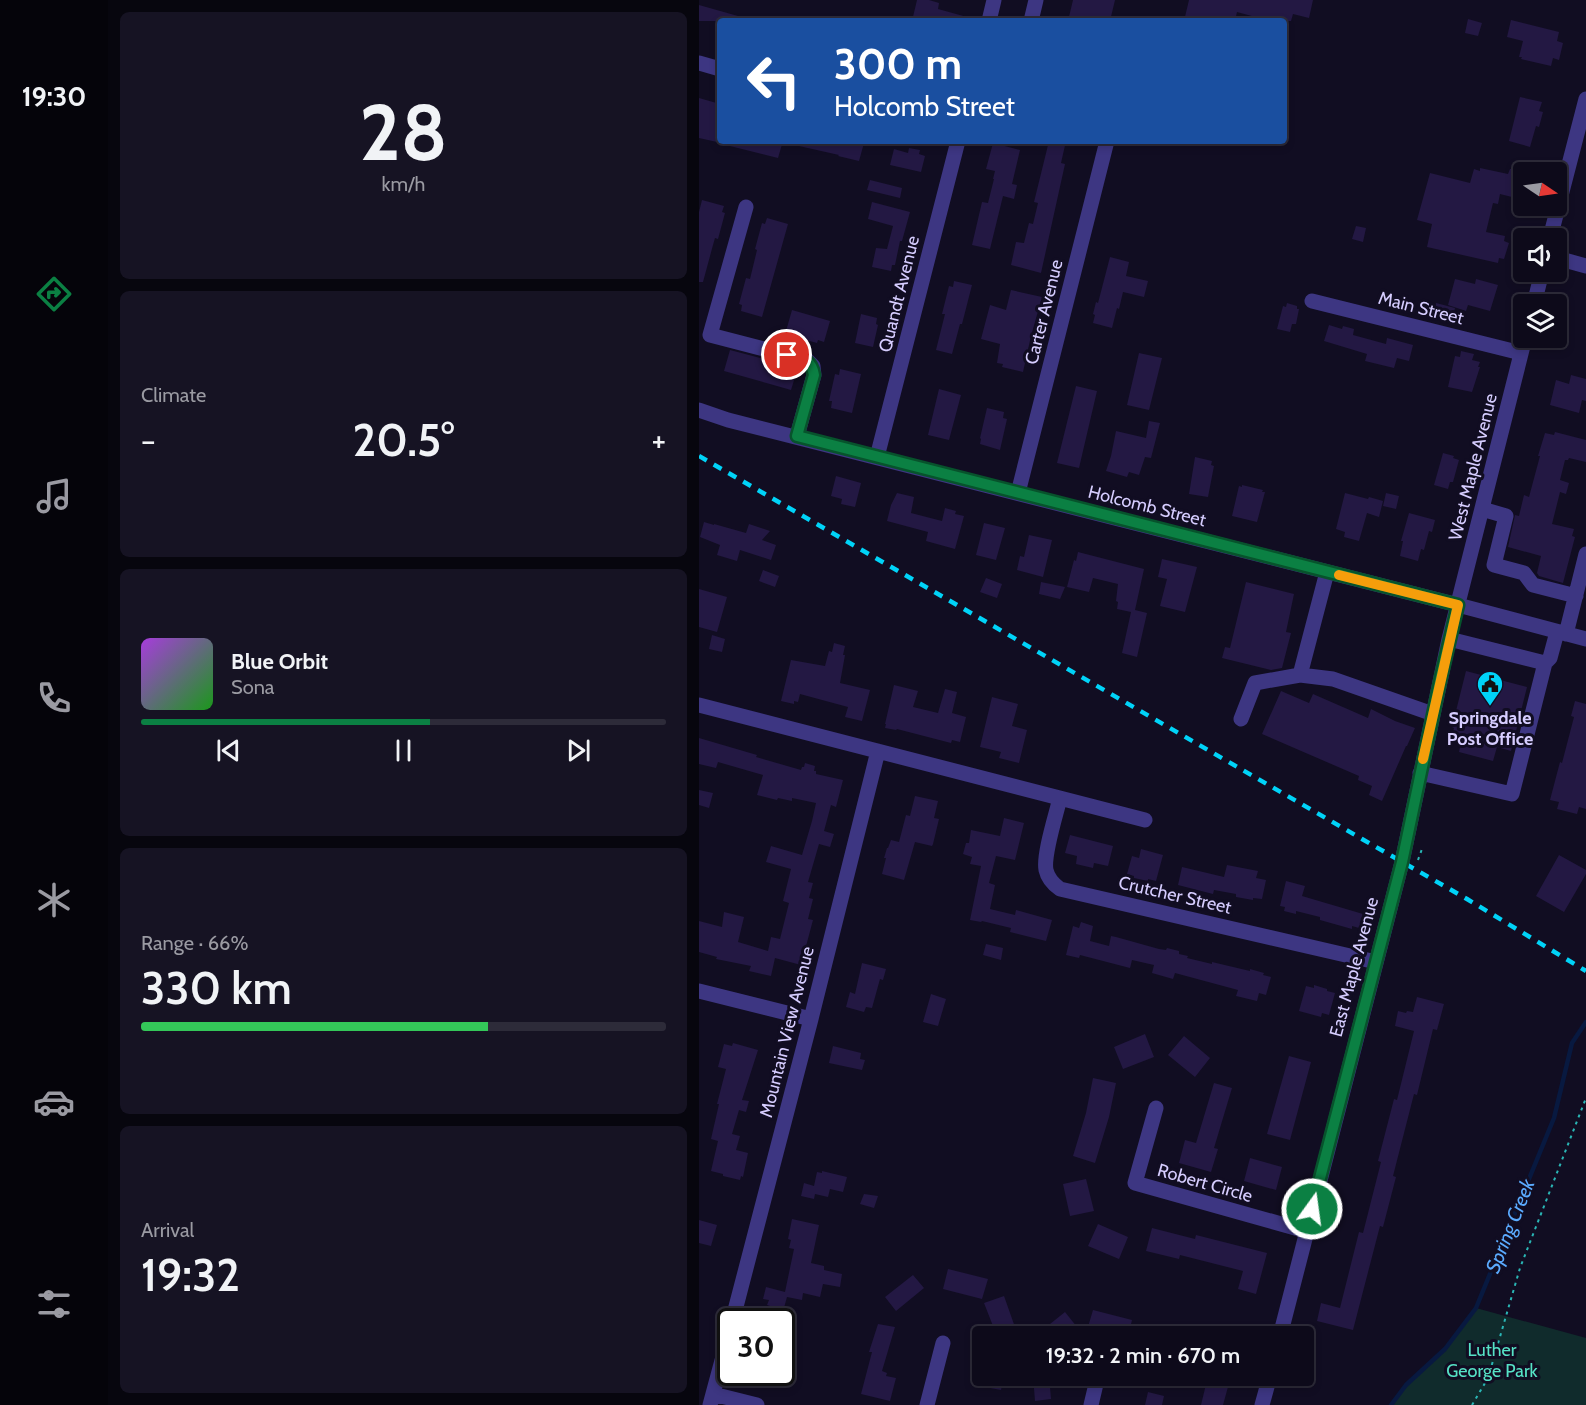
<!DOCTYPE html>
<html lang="en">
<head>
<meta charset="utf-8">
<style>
	body { margin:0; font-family:Cabin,sans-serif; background:#161323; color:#f1f3f6; height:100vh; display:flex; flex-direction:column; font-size:22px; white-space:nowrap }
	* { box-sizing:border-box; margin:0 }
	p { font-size:20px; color:#9a9aa2 }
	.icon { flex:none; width:33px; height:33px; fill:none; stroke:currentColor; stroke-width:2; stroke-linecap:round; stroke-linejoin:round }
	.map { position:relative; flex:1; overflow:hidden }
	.side { display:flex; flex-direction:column; gap:12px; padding:12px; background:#07060e; width:591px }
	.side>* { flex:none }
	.guide { position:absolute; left:18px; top:18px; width:570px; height:126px; border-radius:6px; box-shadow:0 3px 9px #0003,0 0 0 2px #2d2b39; background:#1a4fa0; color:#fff; overflow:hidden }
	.needle { width:39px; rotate:103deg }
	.buttons { position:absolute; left:814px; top:162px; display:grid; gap:12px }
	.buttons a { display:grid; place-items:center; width:54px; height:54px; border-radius:6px; background:#0d0a1a; box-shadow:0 3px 9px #0003,0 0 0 2px #2d2b39; font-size:30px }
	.speed { position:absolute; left:18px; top:1308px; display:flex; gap:12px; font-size:30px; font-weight:700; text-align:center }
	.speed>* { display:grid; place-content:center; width:78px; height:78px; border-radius:50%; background:#0d0a1a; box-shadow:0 3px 9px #0003,0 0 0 2px #2d2b39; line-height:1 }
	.speed .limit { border:3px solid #111; border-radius:9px; background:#fff; color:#111 }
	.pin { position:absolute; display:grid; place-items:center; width:51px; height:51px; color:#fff; margin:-26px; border:3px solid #fff; border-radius:50%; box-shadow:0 2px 6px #0007 }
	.me { position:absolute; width:66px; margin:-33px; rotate:14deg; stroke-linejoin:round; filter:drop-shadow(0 0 4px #0008) }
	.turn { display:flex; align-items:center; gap:21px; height:126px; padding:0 18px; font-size:27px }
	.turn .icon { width:78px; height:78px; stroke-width:2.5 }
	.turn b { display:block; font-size:42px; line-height:51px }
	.big { font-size:45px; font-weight:600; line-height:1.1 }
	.side .widget { flex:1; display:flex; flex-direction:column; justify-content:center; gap:9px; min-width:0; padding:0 21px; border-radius:9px; background:#161323 }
	.side .dial { align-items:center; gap:0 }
	.dial b { font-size:78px; line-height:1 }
	.song { display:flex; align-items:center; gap:18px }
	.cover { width:72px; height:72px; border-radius:9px; background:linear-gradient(135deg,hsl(280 70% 55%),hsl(120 70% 35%)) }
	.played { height:6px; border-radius:3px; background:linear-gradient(90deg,#0b8043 55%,#2d2b39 55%) }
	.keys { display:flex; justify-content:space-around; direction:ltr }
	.heat { display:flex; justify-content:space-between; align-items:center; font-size:33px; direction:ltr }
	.charge { height:9px; border-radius:4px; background:linear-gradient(90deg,#34c759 66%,#2d2b39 0) }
	.trip { position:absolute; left:273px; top:1326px; width:342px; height:60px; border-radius:6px; background:#0d0a1a; box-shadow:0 3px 9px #0003,0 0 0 2px #2d2b39; font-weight:600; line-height:60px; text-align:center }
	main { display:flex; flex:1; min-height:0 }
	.menu { display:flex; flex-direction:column; width:108px; justify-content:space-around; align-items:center; background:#05040a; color:#9a9aa2 }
	.menu .icon { width:42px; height:42px }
	.menu .on { color:#0b8043 }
	.menu b { font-size:27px; color:#f1f3f6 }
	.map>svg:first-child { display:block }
	.green { fill:#102b2c }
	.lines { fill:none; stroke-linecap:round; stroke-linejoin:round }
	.stream { stroke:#081940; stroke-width:4.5 }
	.building { fill:#231843 }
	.path { stroke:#2ab6b5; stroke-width:2; stroke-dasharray:3 4.5; stroke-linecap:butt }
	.minor { stroke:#3d3682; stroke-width:15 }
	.rail { stroke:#00d3f8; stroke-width:4.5; stroke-dasharray:9 8; stroke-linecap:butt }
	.route-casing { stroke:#07532c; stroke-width:15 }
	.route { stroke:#0b8043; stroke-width:10 }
	.slow { stroke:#f59e0b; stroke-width:10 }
	.labels { text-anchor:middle; stroke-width:6; stroke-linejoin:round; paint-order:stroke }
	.street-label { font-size:18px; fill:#d6cdff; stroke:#110d22 }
	.poi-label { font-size:18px; font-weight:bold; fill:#d6cdff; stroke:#110d22 }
	.park-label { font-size:18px; fill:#56e2c6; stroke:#110d22 }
	.water-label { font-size:20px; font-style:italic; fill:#5babff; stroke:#110d22 }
</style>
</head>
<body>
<main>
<nav class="menu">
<b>19:30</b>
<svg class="icon on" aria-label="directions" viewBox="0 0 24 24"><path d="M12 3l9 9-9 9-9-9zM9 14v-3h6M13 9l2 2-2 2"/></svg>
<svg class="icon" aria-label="music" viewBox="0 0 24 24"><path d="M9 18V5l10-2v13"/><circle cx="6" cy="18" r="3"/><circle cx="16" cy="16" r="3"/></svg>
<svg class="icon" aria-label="phone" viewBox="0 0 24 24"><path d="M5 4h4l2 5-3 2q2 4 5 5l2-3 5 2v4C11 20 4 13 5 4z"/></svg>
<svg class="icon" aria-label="climate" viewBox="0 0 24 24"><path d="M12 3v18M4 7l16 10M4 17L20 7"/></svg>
<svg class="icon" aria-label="car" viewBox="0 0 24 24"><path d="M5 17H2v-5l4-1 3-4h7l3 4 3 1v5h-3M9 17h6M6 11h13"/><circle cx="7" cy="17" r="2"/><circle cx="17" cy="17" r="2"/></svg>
<svg class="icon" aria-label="filters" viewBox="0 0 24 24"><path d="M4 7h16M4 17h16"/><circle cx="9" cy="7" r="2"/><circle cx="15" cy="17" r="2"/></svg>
</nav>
<section class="side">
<div class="widget dial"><b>28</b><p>km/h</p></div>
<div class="widget"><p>Climate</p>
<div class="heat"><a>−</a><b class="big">20.5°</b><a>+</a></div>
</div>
<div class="widget">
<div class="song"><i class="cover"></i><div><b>Blue Orbit</b><p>Sona</p></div></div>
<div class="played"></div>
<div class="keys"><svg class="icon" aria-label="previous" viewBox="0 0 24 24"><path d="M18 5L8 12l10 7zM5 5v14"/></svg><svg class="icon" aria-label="pause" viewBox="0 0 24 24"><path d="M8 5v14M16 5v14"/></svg><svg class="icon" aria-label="next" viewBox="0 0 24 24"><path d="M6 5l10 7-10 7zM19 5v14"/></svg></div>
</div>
<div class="widget"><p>Range · 66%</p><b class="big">330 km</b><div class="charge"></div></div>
<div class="widget"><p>Arrival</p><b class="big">19:32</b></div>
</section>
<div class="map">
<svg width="887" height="1405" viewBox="0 0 887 1405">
	<rect width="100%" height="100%" fill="#110d22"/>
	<path class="green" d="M777 1308 887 1338V1405H692L707 1385 746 1349Z"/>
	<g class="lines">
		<path class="stream" d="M692 1405 707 1385 746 1349 777 1308 855 1118 873 1043 887 1022"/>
	</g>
	<path class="building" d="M218 0H230L240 3 239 9 268 17V21H213Z
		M374 0H416L411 21H369Z
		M490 0H614L610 18 594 14 592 21H571L538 12 536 21H485Z
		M0 5 46 18 45 21H0Z
		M769 19 783 23 779 36 766 33Z
		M812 20 860 32 858 41 864 43 860 60 854 58 852 66 822 59 823 57H820L824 41 808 37Z
		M821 97 843 102 840 111 844 112 840 127 837 126 831 147 810 141Z
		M0 98 21 104V132L18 142 0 138Z
		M31 141H84L79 158 31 146Z
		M100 141H159L165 143 160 161 139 156 140 155 100 146Z
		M350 141H367L362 163 366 164 342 273 312 265 317 242 325 243 330 223 334 224 339 203 335 202Z
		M294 143 321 150 313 184 318 185 315 199 304 196 291 249 273 245 283 202 289 203 295 179H294L296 171 287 169Z
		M210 148 221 150 220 154 226 156 222 172 191 165 195 149 209 153Z
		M814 167 825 169V197L814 194 813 197 801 194 799 204 794 203 787 232 806 236 805 241 810 243 805 259 800 258 799 263 728 247 733 224 718 220 731 173 771 183 775 169 781 171V168L809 174 811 169H813Z
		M171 180 203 188 201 198 168 190Z
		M3 200 25 206 23 212 26 213 19 239 16 238 14 245 4 282H0V212Z
		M173 202 211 212 203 241H201L196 265H193L192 271 173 267 177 248 188 249 194 226 169 219Z
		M68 218 89 224 63 317 42 311 43 305 40 304 47 278 51 279 58 250 56 249 63 223 66 224Z
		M657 226 667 228 664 242 653 239Z
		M411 257 430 262 427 276 449 281 445 297 424 292 420 309 418 308 413 328 394 323 396 315 394 314 397 302 399 303Z
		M756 279 776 284 777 279 799 285 791 311 769 305 767 311 749 305Z
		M255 281 273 285 263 324H261L253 354 237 350 246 314H243L250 286 254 287Z
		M312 290 343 297 332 336 324 372 303 367 304 364 298 363 301 344 282 339 291 305 307 310Z
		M588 303 598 306V309H600L597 324H593L591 332 578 329 584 306 587 307Z
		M737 303 756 308 753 322 733 316Z
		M93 310 131 321 125 342 119 340 118 343 92 336 93 333 87 331Z
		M162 314 178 318 177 324 179 325 174 347 156 343Z
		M630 325 643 329 644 326 655 329 654 335 687 344 688 338 714 345 710 361 698 358 695 368 666 361 668 354 625 341Z
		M31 350 96 367 94 374H97L92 390 25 371Z
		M762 351 775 354 773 360 781 362 779 367H781L773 392 749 387 756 356 761 357Z
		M440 353 463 358 450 410 428 405Z
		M141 369 162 374 153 413 132 408 133 401H130L136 374 140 375Z
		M872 375 887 379V401L883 400 880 413 851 405 857 380 870 384Z
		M377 386 398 391 380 468 358 463Z
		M240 389 262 395 250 440 229 435Z
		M288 408 305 412 304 418 308 419 301 450 281 444 282 439 281 438Z
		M450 421 461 423 452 458 446 457 440 475 430 472 428 477 407 471 412 456 417 431 447 438Z
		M856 432 887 440V462L870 458 869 460H866L861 480 870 483 867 494 861 492 853 524 875 529 873 536 876 537 864 583 840 576 838 573 842 556 809 547 816 515 820 516 825 495 830 497 841 456H839L846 433 855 435Z
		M744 453 755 456 754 458 760 460 754 482H751L749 489 735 485Z
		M496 457 513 461 512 465 515 466 509 497 490 494Z
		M137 476 162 483 156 507 142 504 143 499 132 496Z
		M543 485 564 490 563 492H566L558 522 533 516 540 486 543 487Z
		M198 493 215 497 212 513 243 521 246 508 257 511 256 514 265 516 256 549 227 541 229 532 188 521 192 505Z
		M646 493 669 499 670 497 684 501 680 517 668 513 660 541 645 537 646 532 637 529Z
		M687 493 700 496 697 509 684 506Z
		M710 513 736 520 733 532 730 531 725 550 722 549 719 561 701 556 704 541H702Z
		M5 522 15 525V524L47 533 50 524 71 531 63 540 77 545 72 560 41 550 38 561 18 555 21 545 1 537Z
		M285 523 306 528 297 560 277 555Z
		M330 535 353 540 344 577 318 570 321 556 325 557Z
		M379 552 445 569 436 610 448 613 438 657 423 653 432 612 418 609 419 602 417 601 419 584 394 578 390 592 368 587 375 560 377 561Z
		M463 559 498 567 486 612 461 606 468 579 459 577Z
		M64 570 80 576 76 587 60 581Z
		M287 578 303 584 298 598 281 592Z
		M342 582 366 587 361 599 340 594Z
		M547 582 595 594 587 632 592 633 583 668 572 670 523 658 526 647 531 648Z
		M0 589 28 597 18 632 0 627Z
		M13 635 26 639 23 652 10 649Z
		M135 643 146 646 144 655H146L141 683 171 690 163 721 146 717 149 707 101 694 99 702 95 701V704L82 701 92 660 126 666 130 651 133 652Z
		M767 671 828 687 812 751 798 747 794 761 760 752 763 738 753 736 755 728 753 727Z
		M195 685 219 691 214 707 239 713 246 689 258 692 253 713 267 717 261 742 253 740 252 743 198 729 197 730 186 728 187 724H186Z
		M582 691 610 703 614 694 669 718 672 709 696 721 716 728 708 746H707L683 801 670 795 673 786 659 780 660 776 563 734Z
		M293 697 319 704 313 726 328 730 320 763 300 758 302 752 281 747Z
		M876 701 887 704V809L880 807 878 814 858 809 860 802 851 800 861 762 863 763 875 717 872 716Z
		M0 738 58 755 57 757 102 770 103 767H105L106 763 116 766 115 771H117V774L144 780 137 807 132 805 125 831 135 834 131 847 120 844 109 882 114 883 110 898 114 899 109 919 114 920 102 965 76 958 72 976 50 971 52 966 17 959 18 957 0 952V921L23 927 25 912 45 917 39 942 69 951 72 937 81 939 90 903 84 901 92 869 67 862 72 846 103 855 113 821 117 803 93 798V801L79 798 78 800 58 795 64 775 19 762 17 768 0 764Z
		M0 790 14 793 10 808 0 805Z
		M216 796 239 801 235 818 240 819 234 844 233 846 216 842 205 880 183 874 187 858H185L188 848H189L192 840 200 842 207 815 211 816Z
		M305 818 325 823 316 860 297 856 290 883 296 885 291 909 316 915 317 910 353 920 347 941 311 932 312 928 283 921 282 922 271 920 282 866 271 864 273 857 264 854 267 843H270L272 830 301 836Z
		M371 835 414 846 409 866 395 863 394 868 377 864 378 856 366 853Z
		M442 849 464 855 457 881 449 879V881L435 878V876L428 874 433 856 440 858Z
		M860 855 887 870V874L865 912 837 896Z
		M528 865 559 871 557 878 567 880 563 899 554 898V900L537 897V894L515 890 514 894 479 885 483 867 525 877Z
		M587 881 606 886 603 896 664 914 660 928 653 926V929L621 920V917L597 911V914L585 911 586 907 581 906Z
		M382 922 394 926 391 941 410 946 412 936 417 937 460 949 467 950 468 948 480 951V954L489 956 488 958 513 964V962L551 971V969L565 973 564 975 572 977 567 995 560 993 558 1001 537 996 539 990 476 973 474 979 453 973 455 965 433 960 431 968 381 955 380 958 367 955 374 926 380 928Z
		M287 944 304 948 302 960 284 955Z
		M163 963 187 969 184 980 181 979 173 1008 167 1007 165 1012 147 1007 151 992 156 994Z
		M615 985 628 989V991L636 993 630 1015 623 1013 622 1017 600 1011 607 986 615 988Z
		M232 994 247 999 239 1026 224 1022Z
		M718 997 745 1004 738 1030 734 1029 718 1095 715 1094 694 1176 697 1177 684 1227 681 1226 654 1330 618 1321 622 1303 641 1308 660 1232 664 1233 682 1162 679 1161 695 1099 698 1100 715 1031 696 1026 699 1011 707 1013 708 1011 714 1012Z
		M446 1034 455 1057 424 1069 415 1047Z
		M485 1036 511 1058 496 1077 469 1055Z
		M34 1043 59 1050 43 1100 50 1101 47 1112 40 1110 33 1134 41 1136 37 1150 49 1153 44 1177 42 1176 41 1180 24 1176V1174L12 1171 19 1141 12 1139 20 1104H18L27 1069 19 1067 25 1044 33 1046Z
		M134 1046 162 1053 161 1059 166 1060 163 1070 130 1063Z
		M590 1056 612 1062 591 1140 568 1134Z
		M394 1078 417 1083 410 1117 396 1163 374 1156 387 1113Z
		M515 1083 533 1088 515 1148 519 1149 512 1172 480 1163 486 1140 497 1143Z
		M551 1158 583 1167 577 1190 545 1181Z
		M123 1171 148 1177 144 1192 131 1189 129 1197 116 1194 115 1199 102 1196 105 1183 115 1186 118 1172 123 1173Z
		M387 1179 395 1211 371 1216 364 1184Z
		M165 1194 179 1196 175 1208 161 1204Z
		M93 1219 120 1225 112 1263 125 1266V1270L143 1274 141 1287 124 1284 121 1297 104 1293 103 1300 88 1297 81 1322H66L71 1306 68 1305 70 1300 64 1299 67 1287 86 1292 95 1249 90 1248 92 1240 89 1239Z
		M0 1220 18 1225 12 1246 0 1243Z
		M399 1224 429 1237 420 1259 389 1246Z
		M453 1228 496 1239 497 1235 568 1253 557 1294 539 1289 544 1271 481 1255 480 1259 447 1251Z
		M249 1269 289 1279 283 1299 244 1289Z
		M214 1275 225 1288 197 1311 186 1297Z
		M305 1296 317 1330 300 1336 297 1325 294 1326 285 1303Z
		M394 1310 433 1320 429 1336 389 1327Z
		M366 1312 382 1332 376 1336H336Z
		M179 1324 196 1327 183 1371 188 1373 187 1376 197 1378 191 1401 162 1394 173 1352H170Z
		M288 1376H305L302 1390 286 1387Z
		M334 1376H350L352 1399 336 1401Z
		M509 1376H532L524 1405H502Z
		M449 1392 465 1396 463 1405H446Z"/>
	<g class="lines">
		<path class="path" d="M719 860 723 849 722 846
			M773 1405 789 1378 821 1268 887 1098"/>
		<path class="minor" d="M290 21 295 0
			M332 21 337 0
			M0 63 21 69
			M47 207 11 335 108 360 114 366 115 375 98 436
			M851 238 887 99
			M858 258 887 266
			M613 301 822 353
			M835 304 843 272
			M0 410 29 420 759 605 887 639
			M178 457 259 141
			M319 493 408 141
			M783 509 807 516 795 565 825 573 834 585 877 596
			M628 572 601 675 634 679 734 714
			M867 634 887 554
			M750 639 846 663 851 658 858 632
			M0 705 446 820
			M542 719 556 683 601 675
			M721 773 813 794 846 663
			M361 798C357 815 344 855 347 870 349 879 354 884 361 889L677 962
			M0 991 112 1019
			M457 1108 436 1183 607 1231
			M33 1322 112 1019 179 751
			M581 1336 703 862 750 639 826 338
			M14 1394 58 1405
			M11 1405 32 1327
			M228 1405 244 1343
			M392 1405 397 1384
			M563 1405 571 1376"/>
		<path class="rail" d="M0 456 663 839 768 899 887 971"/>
	</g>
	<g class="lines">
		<g class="route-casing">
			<path id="route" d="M88 355C103 359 112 358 115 375L98 436 759 605 742 677 703 862 613 1209"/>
		</g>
		<use href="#route" class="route"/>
		<path class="slow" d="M640 575 759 605 724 759"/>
	</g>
	<defs>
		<g id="civic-pin" transform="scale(1.35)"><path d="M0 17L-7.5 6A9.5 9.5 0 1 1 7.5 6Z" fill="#00d3f8" stroke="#110d22"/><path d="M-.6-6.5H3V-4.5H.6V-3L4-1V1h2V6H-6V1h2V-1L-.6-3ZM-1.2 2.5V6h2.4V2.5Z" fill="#111"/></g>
	</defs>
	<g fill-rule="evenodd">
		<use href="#civic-pin" x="791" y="684"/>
	</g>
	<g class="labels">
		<g class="street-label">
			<text transform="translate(200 294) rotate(-76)" y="6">Quandt Avenue</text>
			<text transform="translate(722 308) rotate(14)" y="6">Main Street</text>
			<text transform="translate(345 312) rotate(-76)" y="6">Carter Avenue</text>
			<text transform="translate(774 467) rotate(-76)" y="6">West Maple Avenue</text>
			<text transform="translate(448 506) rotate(14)" y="6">Holcomb Street</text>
			<text transform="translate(476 895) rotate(13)" y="6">Crutcher Street</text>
			<text transform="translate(655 967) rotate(-75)" y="6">East Maple Avenue</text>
			<text transform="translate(88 1032) rotate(-76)" y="6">Mountain View Avenue</text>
			<text transform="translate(506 1183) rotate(16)" y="6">Robert Circle</text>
		</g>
		<g class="poi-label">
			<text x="791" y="724">Springdale<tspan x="791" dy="21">Post Office</tspan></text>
		</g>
		<g class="park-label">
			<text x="793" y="1356">Luther<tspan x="793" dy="21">George Park</tspan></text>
		</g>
		<g class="water-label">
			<text transform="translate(811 1226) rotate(-68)" y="7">Spring Creek</text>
		</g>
	</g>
</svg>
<div class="buttons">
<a><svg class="needle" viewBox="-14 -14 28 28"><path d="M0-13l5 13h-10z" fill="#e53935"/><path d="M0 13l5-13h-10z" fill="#9a9aa2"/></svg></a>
<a><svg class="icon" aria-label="sound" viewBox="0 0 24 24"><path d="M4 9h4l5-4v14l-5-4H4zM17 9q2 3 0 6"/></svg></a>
<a><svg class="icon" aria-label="layers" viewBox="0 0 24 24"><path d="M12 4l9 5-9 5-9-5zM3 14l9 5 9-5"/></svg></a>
</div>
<div class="speed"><div class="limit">30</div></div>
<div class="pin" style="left:88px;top:355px;background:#d93025"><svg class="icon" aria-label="arrive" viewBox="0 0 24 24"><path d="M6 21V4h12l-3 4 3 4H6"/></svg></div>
<svg class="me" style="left:613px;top:1209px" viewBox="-20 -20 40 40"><circle r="17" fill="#0b8043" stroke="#fff" stroke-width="3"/><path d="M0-11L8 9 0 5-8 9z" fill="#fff"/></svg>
<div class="trip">19:32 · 2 min · 670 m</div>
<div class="guide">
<div class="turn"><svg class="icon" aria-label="left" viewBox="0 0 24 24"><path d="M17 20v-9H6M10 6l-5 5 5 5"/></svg><div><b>300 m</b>Holcomb Street</div></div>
</div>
</div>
</main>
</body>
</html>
